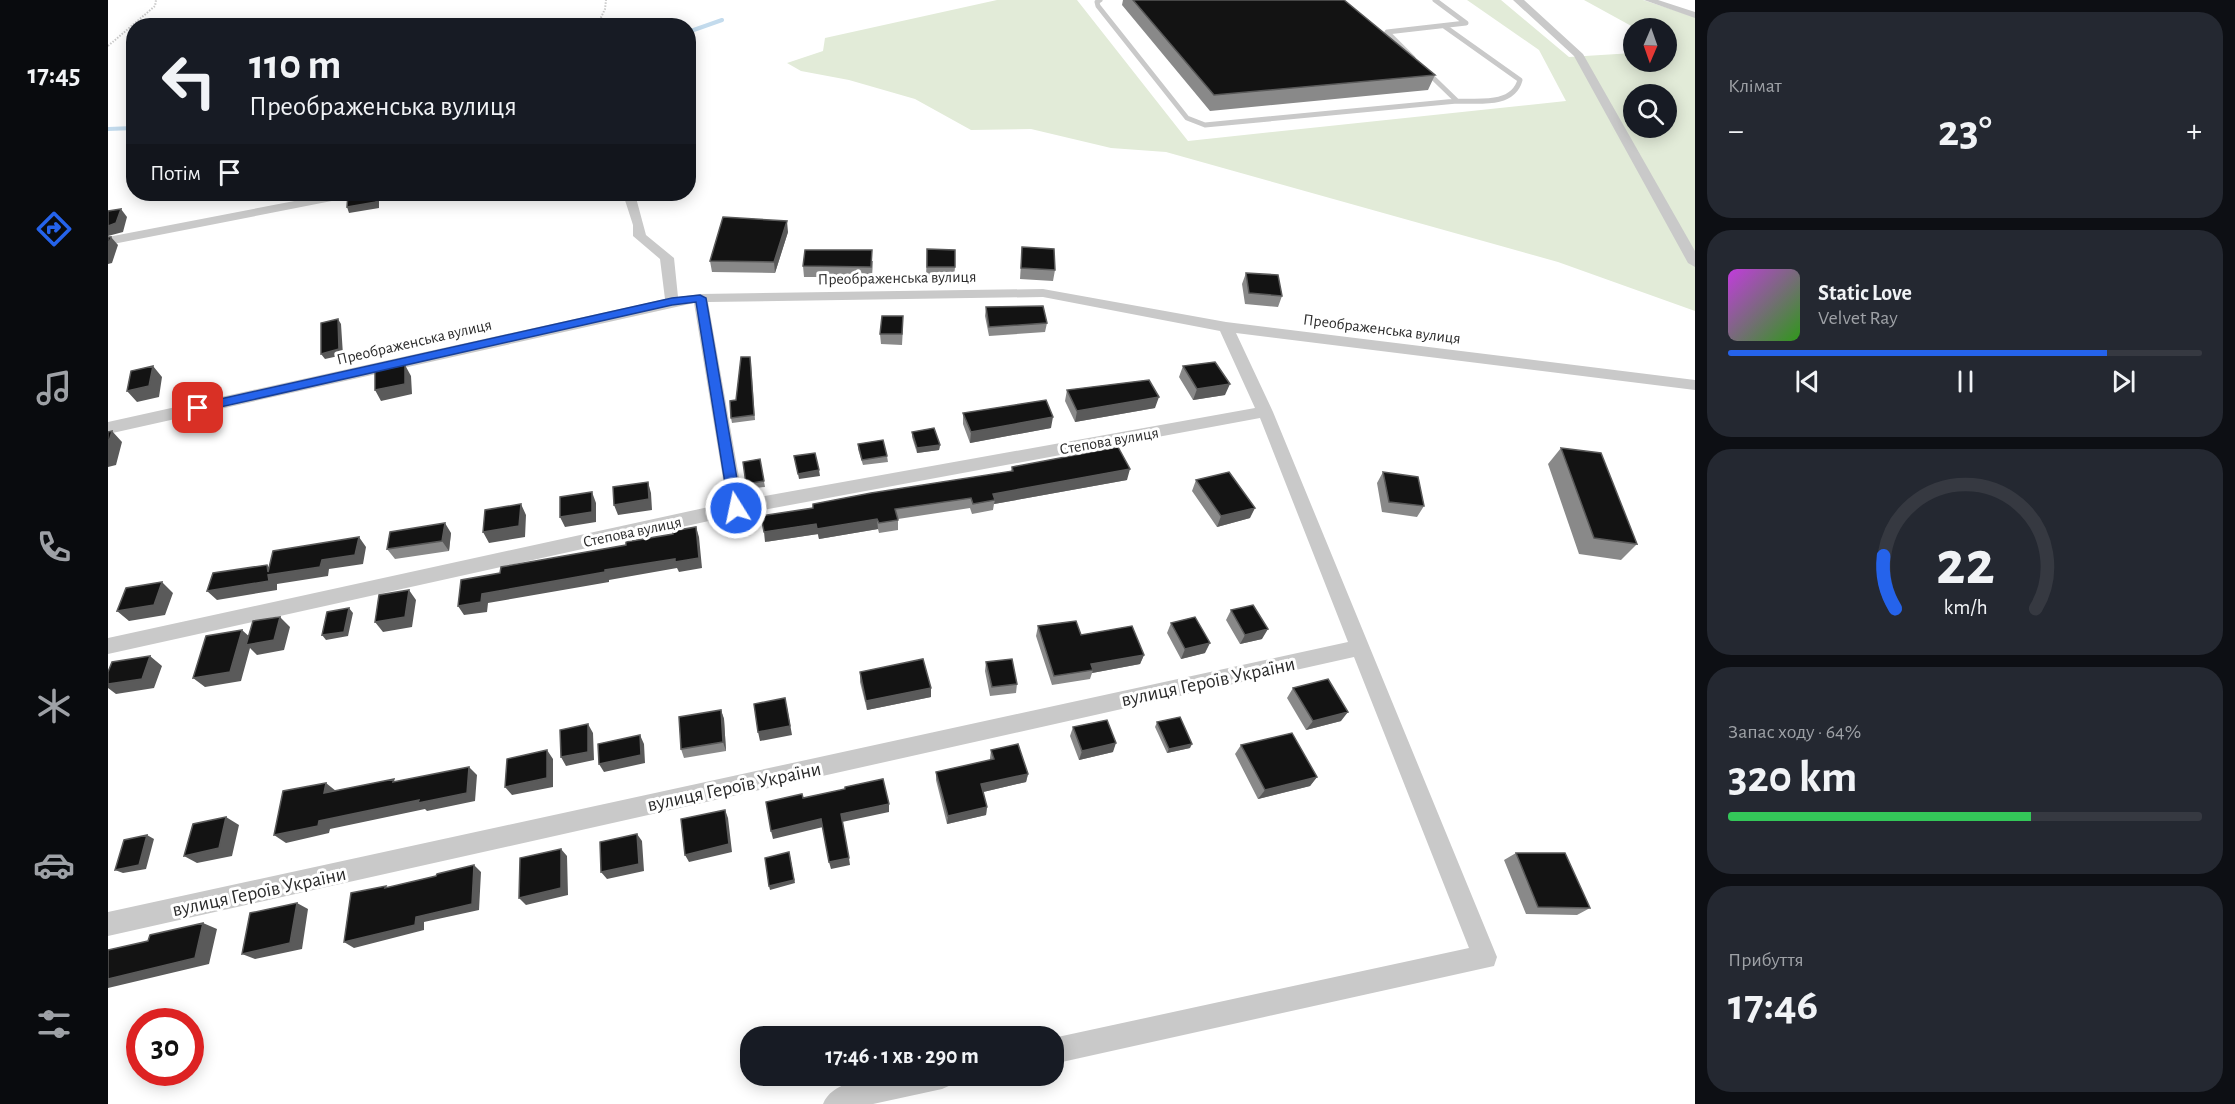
<!DOCTYPE html>
<html lang="uk">
<head>
<meta charset="utf-8">
<style>
	body { margin:0; font-family:"Alegreya Sans",sans-serif; background:#242831; color:#f1f3f6; height:100vh; display:flex; flex-direction:column; font-size:22px; white-space:nowrap }
	* { box-sizing:border-box; margin:0 }
	p { font-size:20px; color:#9ea1a6 }
	.icon { flex:none; width:33px; height:33px; fill:none; stroke:currentColor; stroke-width:2; stroke-linecap:round; stroke-linejoin:round }
	.map { position:relative; flex:1; overflow:hidden }
	.sheet { display:flex; flex-direction:column; gap:12px; padding:12px; background:#0d0f14; width:540px }
	.sheet>* { flex:none }
	.guide { position:absolute; left:18px; top:18px; width:570px; height:183px; border-radius:24px; box-shadow:0 3px 15px #0003; background:#171b24; color:#f1f3f6; overflow:hidden }
	.needle { width:39px; rotate:182deg }
	.fabs { position:absolute; left:1515px; top:18px; display:grid; gap:12px }
	.fabs a { display:grid; place-items:center; width:54px; height:54px; border-radius:50%; background:#171b24; box-shadow:0 3px 15px #0003; font-size:30px }
	.speed { position:absolute; left:18px; top:1008px; display:flex; gap:12px; font-size:30px; font-weight:700; text-align:center }
	.speed>* { display:grid; place-content:center; width:78px; height:78px; border-radius:50%; background:#171b24; box-shadow:0 3px 15px #0003; line-height:1 }
	.speed .limit { border:9px solid #d22; background:#fff; color:#111 }
	.pin { position:absolute; display:grid; place-items:center; width:51px; height:51px; color:#fff; margin:-26px; border-radius:12px; box-shadow:0 3px 9px #0006 }
	.me { position:absolute; width:66px; margin:-33px; rotate:350deg; stroke-linejoin:round; filter:drop-shadow(0 0 4px #0008) }
	.turn { display:flex; align-items:center; gap:21px; height:126px; padding:0 24px; font-size:27px }
	.turn .icon { width:78px; height:78px; stroke-width:2.5 }
	.turn b { display:block; font-size:42px; line-height:51px }
	.then { display:flex; align-items:center; height:57px; padding:0 24px; background:#0003; gap:12px; font-size:22px }
	.big { font-size:45px; font-weight:700; line-height:1.1 }
	.sheet .widget { flex:1; display:flex; flex-direction:column; justify-content:center; gap:9px; min-width:0; padding:0 21px; border-radius:24px; background:#242831 }
	.sheet .dial { align-items:center; gap:0 }
	.dial svg { height:156px; overflow:visible; fill:none; stroke:#363941; stroke-width:7; stroke-linecap:round; text-anchor:middle }
	.dial text { fill:#f1f3f6; stroke:none }
	.song { display:flex; align-items:center; gap:18px }
	.cover { width:72px; height:72px; border-radius:9px; background:linear-gradient(135deg,hsl(290 70% 55%),hsl(110 70% 35%)) }
	.played { height:6px; border-radius:3px; background:linear-gradient(90deg,#2563eb 80%,#363941 80%) }
	.keys { display:flex; justify-content:space-around; direction:ltr }
	.heat { display:flex; justify-content:space-between; align-items:center; font-size:33px; direction:ltr }
	.charge { height:9px; border-radius:4px; background:linear-gradient(90deg,#34c759 64%,#363941 0) }
	.trip { position:absolute; left:632px; top:1026px; width:324px; height:60px; border-radius:24px; background:#171b24; box-shadow:0 3px 15px #0003; font-weight:700; line-height:60px; text-align:center }
	main { display:flex; flex:1; min-height:0 }
	.tab-bar { display:flex; flex-direction:column; width:108px; justify-content:space-around; align-items:center; background:#090b0e; color:#9ea1a6 }
	.tab-bar .icon { width:42px; height:42px }
	.tab-bar .on { color:#2563eb }
	.tab-bar b { font-size:27px; color:#f1f3f6 }
	.map>svg:first-child { display:block }
	.green { fill:#e2ebd8; fill-rule:evenodd }
	.lines { fill:none; stroke-linecap:round; stroke-linejoin:round }
	.stream { stroke:#c3dbed; stroke-width:4 }
	.path { stroke:#c9c9c9; stroke-width:2; stroke-dasharray:1.5 1.5; stroke-linecap:butt }
	.lane { stroke:#c9c9c9; stroke-width:5 }
	.street { fill:#c9c9c9; fill-rule:evenodd }
	.wall { fill:#898989 }
	.shaded-wall { fill:#5a5a5a }
	.building { fill:#131313; stroke:#5a5a5a; stroke-width:1.5 }
	.route { fill:#2563eb; stroke:#184099; stroke-width:1.5 }
	.labels { text-anchor:middle; stroke-width:6; stroke-linejoin:round; paint-order:stroke }
	.street-label { font-size:16px; fill:#2c2c2c; stroke:#fff }
	.near-street-label { font-size:20px; fill:#2c2c2c; stroke:#fff }
</style>
</head>
<body>
<main>
<nav class="tab-bar">
<b>17:45</b>
<svg class="icon on" aria-label="directions" viewBox="0 0 24 24"><path d="M12 3l9 9-9 9-9-9zM9 14v-3h6M13 9l2 2-2 2"/></svg>
<svg class="icon" aria-label="music" viewBox="0 0 24 24"><path d="M9 18V5l10-2v13"/><circle cx="6" cy="18" r="3"/><circle cx="16" cy="16" r="3"/></svg>
<svg class="icon" aria-label="phone" viewBox="0 0 24 24"><path d="M5 4h4l2 5-3 2q2 4 5 5l2-3 5 2v4C11 20 4 13 5 4z"/></svg>
<svg class="icon" aria-label="climate" viewBox="0 0 24 24"><path d="M12 3v18M4 7l16 10M4 17L20 7"/></svg>
<svg class="icon" aria-label="car" viewBox="0 0 24 24"><path d="M5 17H2v-5l4-1 3-4h7l3 4 3 1v5h-3M9 17h6M6 11h13"/><circle cx="7" cy="17" r="2"/><circle cx="17" cy="17" r="2"/></svg>
<svg class="icon" aria-label="filters" viewBox="0 0 24 24"><path d="M4 7h16M4 17h16"/><circle cx="9" cy="7" r="2"/><circle cx="15" cy="17" r="2"/></svg>
</nav>
<div class="map">
<svg width="1587" height="1104" viewBox="0 0 1587 1104">
	<rect width="100%" height="100%" fill="#fff"/>
	<path class="green" d="M889 0H969L1080 141 1458 101 1431 50 1359 0H1393L1461 57 1525 53 1526 62H1558L1559 51H1565L1559 47 1558 28H1527L1476 0H1535L1587 17V311L1450 262 1058 152 1003 148 923 129 863 130 807 99 741 80 693 71 679 63 715 51 717 38ZM1526 94H1558V128H1526Z"/>
	<g class="lines">
		<path class="stream" d="M580 32 614 20
			M0 129 26 128"/>
		<path class="path" d="M489 26 497 9 498 0
			M0 46 47 6 48 0"/>
		<path class="lane" d="M992 0 989 2 990 6 1079 118 1097 125 1349 101 1317 70
			M1336 26 1412 80C1405 106 1371 101 1349 101
			M1305 58 1279 32 1358 23 1327 0"/>
		<path class="street" d="M1405 0H1416L1475 54 1587 251V267L1580 263 1466 56Z
			M1536 0H1550L1587 12V18Z
			M223 194H245L239 198 0 245V237Z
			M515 194H527L538 235 566 258 570 297 592 294 935 289 1118 322 1587 380V390L1128 333 1165 412 1389 957 1386 966 945 1064V1038L1361 948 1246 657 0 936V912L1240 642 1152 418 628 515 0 654V638L619 503 586 303 0 434V422L557 299 552 259 525 236V225ZM935 297 1112 331 1147 408 635 500 600 302Z
			M775 1076H847L843 1085 834 1089 765 1104H715C724 1082 754 1080 775 1076Z"/>
	</g>
	<path class="wall" d="M1015 0H1236L1327 75 1320 90 1102 111 1014 5Z
		M680 232 667 273 604 272 602 261Z
		M914 247 947 270 945 281 912 279Z
		M819 249 847 267 846 278 818 277Z
		M765 261 764 277H696L695 266Z
		M1138 273 1174 296 1170 307 1137 304 1134 284Z
		M878 307 939 323 937 332 881 336 877 316Z
		M795 327 794 345 773 344 772 334Z
		M643 363 647 420 624 423 623 418Z
		M1075 366 1117 395 1085 400 1071 377Z
		M959 390 1047 408 967 422 957 401Z
		M855 413 943 428 862 443 855 424Z
		M804 432 832 445 831 450 809 453 804 437Z
		M750 444 779 456 780 462 755 465 750 449Z
		M1453 448 1529 544 1513 560 1471 554 1440 464Z
		M652 459 657 487 639 489 635 462Z
		M904 467 1019 480 886 504 885 510 864 514 862 508 790 519V530L771 533 770 529 711 539 710 534 657 542 903 471Z
		M1275 472 1316 506 1309 517 1274 512 1269 483Z
		M1088 480 1142 518 1109 527 1084 491Z
		M343 533 341 551 287 559 279 549Z
		M1123 610 1154 639 1132 644 1118 620Z
		M1063 623 1097 653 1073 659 1059 633Z
		M930 626 973 635 1036 655 1032 664 984 673 982 679 944 685 928 636Z
		M878 662 909 684 908 693 882 696 877 671Z
		M752 672 823 697 759 710 752 682Z
		M1185 688 1233 721 1198 730 1179 698Z
		M613 710 616 719 618 751 576 758 573 749Z
		M1049 722 1082 748 1059 753 1047 727Z
		M965 727 1005 752 971 760 962 736Z
		M1133 745 1209 777 1202 786 1150 799 1127 754Z
		M883 750 920 774 918 782 875 792 879 807 878 815 839 824 828 780V772L882 760V758Z
		M1408 853 1482 908 1469 915 1418 914 1396 860Z"/>
	<path class="shaded-wall" d="M269 194H271V208L241 213 239 207Z
		M13 209 19 217 15 232 0 236V226Z
		M679 221 680 232 667 273 666 262Z
		M3 237 10 245 4 263 0 264V246Z
		M230 319 233 324 235 355 217 359 213 354Z
		M297 365 303 376 304 394 273 401 267 390Z
		M45 366 54 377 51 397 29 402 19 391Z
		M1122 384 1117 395 1085 400 1089 389Z
		M1051 397 1047 408 967 422 969 411Z
		M945 417 943 428 862 443 863 432Z
		M4 431 14 442 8 465 0 467V445Z
		M832 445 831 450 809 453V448Z
		M1022 469 1019 480 886 504 887 500 885 494Z
		M711 470 712 476 691 479 690 474Z
		M540 482 543 493 544 510 510 515 506 505Z
		M484 492 488 503V522L457 527 452 517Z
		M413 504 418 515 417 537 381 543 375 532Z
		M1147 508 1142 518 1109 527 1113 516Z
		M769 519 770 529 711 539 709 529Z
		M337 523 343 533 341 551 334 541Z
		M708 524 710 534 657 542 656 532Z
		M588 527 591 537 594 568 571 572 569 568 501 580V582L380 603 379 612 356 615 350 606 374 594 497 570Z
		M251 537 258 547 255 564 221 569 220 576 169 584V590L109 600 99 591 160 575 159 565 167 574 214 560Z
		M54 582 65 593 57 615 21 621 9 611Z
		M301 590 308 600 304 627 275 632 267 622Z
		M241 608 245 613 240 636 218 640 214 635Z
		M172 617 182 627 176 650 149 655 142 648 133 681 97 687 85 678 134 630 144 639Z
		M1160 629 1154 639 1132 644 1137 635Z
		M1102 643 1097 653 1073 659 1077 649Z
		M1036 655 1032 664 984 673 985 670 983 664Z
		M42 656 54 666 46 688 8 694 0 688V684Z
		M823 688V697L759 710 758 701Z
		M679 707 684 735 652 741 650 732Z
		M613 710 616 719 618 751 615 742Z
		M1240 712 1233 721 1198 730 1205 721Z
		M480 724 485 733 486 760 458 766 453 757Z
		M532 735 536 744 537 763 496 772 491 764Z
		M1008 743 1005 752 971 760 974 751Z
		M1084 744 1082 748 1059 753 1061 749Z
		M439 750 445 759V787L404 795 397 787Z
		M361 767 369 775 367 801 319 811 317 809 222 829 221 833 178 843 166 835 211 821Z
		M920 774 918 782 871 793 873 784Z
		M1209 777 1202 786 1150 799 1157 790Z
		M218 783 228 791 216 793Z
		M781 804V812L734 822 733 814Z
		M879 807 878 815 839 824 840 816Z
		M617 810 620 818 624 852 581 862 577 855Z
		M118 817 131 825 124 856 89 863 76 856Z
		M713 819 715 827 665 839 663 831Z
		M529 834 534 841 536 871 499 879 493 872Z
		M39 835 46 839 38 869 15 873 7 870Z
		M453 849 459 856 460 895 418 905 411 898Z
		M682 856 687 883 662 890 661 886Z
		M741 858 742 865 723 869 721 862Z
		M366 865 373 872 371 910 316 922V930L246 948 236 942 308 917Z
		M189 903 200 909 194 949 147 959 134 954Z
		M95 923 109 929 101 964 0 988V979Z"/>
	<path class="building" d="M1025 0H1236L1327 75 1106 95Z
		M240 194H269L268 202 239 207Z
		M13 209 8 223 0 226V211Z
		M615 217 679 221 666 262 602 261Z
		M0 237H3L0 246Z
		M914 247 946 249 947 270 913 268Z
		M819 249 847 250V267H819Z
		M697 250H764L763 267 695 266Z
		M1138 273 1170 275 1174 296 1141 293Z
		M935 306 939 323 881 327 878 307Z
		M774 316H795L794 334H772Z
		M230 319 231 349 213 354V323Z
		M633 357H642L646 415 623 418 622 401 628 400Z
		M1107 362 1122 384 1089 389 1075 366Z
		M297 365V384L267 390V371Z
		M45 366 41 386 19 391 23 371Z
		M1041 380 1051 397 969 411 959 390Z
		M938 400 945 417 863 432 855 413Z
		M826 428 832 445 809 448 804 432Z
		M4 431 0 445V432Z
		M775 440 779 456 754 460 750 444Z
		M1010 447 1022 469 885 494 887 500 865 504 863 498 787 509 790 520 771 523 769 519 709 529 708 524 656 532 653 516 705 508V504L763 493 905 471 904 467Z
		M1453 448 1493 453 1529 544 1486 538Z
		M707 453 711 470 690 474 686 456Z
		M652 459 656 481 638 484 635 462Z
		M1121 472 1147 508 1113 516 1088 480Z
		M1275 472 1310 477 1316 506 1281 502Z
		M540 482 541 499 506 505 505 487Z
		M484 492V512L452 517V497Z
		M413 504 411 526 375 532 377 510Z
		M337 523 334 541 279 549 282 532Z
		M588 527 591 558 567 562V559L497 570V572L374 594 373 602 350 606 353 580 392 573 393 567 518 545V542L565 534V531Z
		M251 537 247 555 214 560 212 567 160 575 161 581 99 591 105 573 159 565 160 572 165 551Z
		M54 582 46 605 9 611 18 588Z
		M301 590 297 617 267 622 271 595Z
		M1145 605 1160 629 1137 635 1123 610Z
		M241 608 236 632 214 635 219 612Z
		M172 617 166 640 138 645 145 621Z
		M1087 617 1102 643 1077 649 1063 623Z
		M968 621 973 635 1024 626 1036 655 983 664 985 670 946 676 930 626Z
		M134 630 122 672 85 678 98 636Z
		M42 656 34 679 0 684V672L4 662Z
		M815 659 823 688 758 701 752 672Z
		M904 659 909 684 884 687 878 662Z
		M1220 679 1240 712 1205 721 1185 688Z
		M677 698 682 726 650 732 646 704Z
		M613 710 615 742 573 749 571 717Z
		M1072 717 1084 744 1061 749 1049 722Z
		M999 720 1008 743 974 751 965 727Z
		M480 724V752L453 757 452 730Z
		M1184 733 1209 777 1157 790 1133 745Z
		M532 735 533 755 491 764 490 744Z
		M910 744 920 774 873 784 879 807 840 816 828 772 886 759 883 750Z
		M439 750V778L397 787 399 759Z
		M361 767 359 793 310 803 311 800 211 821 210 826 166 835 175 791 218 783 216 793 286 779 285 782Z
		M775 779 781 804 733 814 741 858 721 862 713 819 663 831 658 802 694 794 695 798 737 789V787Z
		M617 810 621 844 577 855 573 819Z
		M118 817 111 848 76 856 85 824Z
		M529 834 531 864 493 872 492 842Z
		M39 835 31 865 7 870 16 840Z
		M453 849V888L411 898 412 858Z
		M681 852 686 880 661 886 657 858Z
		M1408 853H1457L1482 908 1430 907Z
		M366 865 364 904 308 917 307 925 236 942 243 893 278 886 277 888 328 876 329 874Z
		M189 903 182 943 134 954 142 913Z
		M95 923 87 958 0 979V950L40 941 42 935Z"/>
	<path class="route" d="M592 295 598 298 634 508 628 513 621 508 588 302 564 305 90 412 84 408 90 404 564 298Z"/>
	<g class="labels">
		<g class="street-label">
			<text transform="translate(789 277) rotate(-1)" y="6">Преображенська вулиця</text>
			<text transform="translate(1274 328) rotate(7)" y="6">Преображенська вулиця</text>
			<text transform="translate(306 341) rotate(-13)" y="6">Преображенська вулиця</text>
			<text transform="translate(1001 440) rotate(-10)" y="6">Степова вулиця</text>
			<text transform="translate(524 531) rotate(-12)" y="6">Степова вулиця</text>
		</g>
		<g class="near-street-label">
			<text transform="translate(1100 681) rotate(-12)" y="7">вулиця Героїв України</text>
			<text transform="translate(626 786) rotate(-12)" y="7">вулиця Героїв України</text>
			<text transform="translate(151 891) rotate(-12)" y="7">вулиця Героїв України</text>
		</g>
	</g>
</svg>
<div class="fabs">
<a><svg class="needle" viewBox="-14 -14 28 28"><path d="M0-13l5 13h-10z" fill="#e53935"/><path d="M0 13l5-13h-10z" fill="#9ea1a6"/></svg></a>
<a><svg class="icon" aria-label="search" viewBox="0 0 24 24"><circle cx="10" cy="10" r="6"/><path d="M15 15l6 6"/></svg></a>
</div>
<div class="speed"><div class="limit">30</div></div>
<div class="pin" style="left:90px;top:408px;background:#d93025"><svg class="icon" aria-label="arrive" viewBox="0 0 24 24"><path d="M6 21V4h12l-3 4 3 4H6"/></svg></div>
<svg class="me" style="left:628px;top:508px" viewBox="-20 -20 40 40"><circle r="17" fill="#2563eb" stroke="#fff" stroke-width="3"/><path d="M0-11L8 9 0 5-8 9z" fill="#fff"/></svg>
<div class="trip">17:46 · 1 хв · 290 m</div>
<div class="guide">
<div class="turn"><svg class="icon" aria-label="left" viewBox="0 0 24 24"><path d="M17 20v-9H6M10 6l-5 5 5 5"/></svg><div><b>110 m</b>Преображенська вулиця</div></div>
<div class="then">Потім<svg class="icon" aria-label="arrive" viewBox="0 0 24 24"><path d="M6 21V4h12l-3 4 3 4H6"/></svg></div>
</div>
</div>
<section class="sheet">
<div class="widget"><p>Клімат</p>
<div class="heat"><a>−</a><b class="big">23°</b><a>+</a></div>
</div>
<div class="widget">
<div class="song"><i class="cover"></i><div><b>Static Love</b><p>Velvet Ray</p></div></div>
<div class="played"></div>
<div class="keys"><svg class="icon" aria-label="previous" viewBox="0 0 24 24"><path d="M18 5L8 12l10 7zM5 5v14"/></svg><svg class="icon" aria-label="pause" viewBox="0 0 24 24"><path d="M8 5v14M16 5v14"/></svg><svg class="icon" aria-label="next" viewBox="0 0 24 24"><path d="M6 5l10 7-10 7zM19 5v14"/></svg></div>
</div>
<div class="widget dial"><svg viewBox="0 0 100 80">
<path d="M14 69A42 42 0 1 1 86 69"/>
<path d="M14 69A42 42 0 0 1 8 42" stroke="#2563eb"/>
<text x="50" y="56" font-size="32" font-weight="700">22</text>
<text x="50" y="72" font-size="11">km/h</text>
</svg></div>
<div class="widget"><p>Запас ходу · 64%</p><b class="big">320 km</b><div class="charge"></div></div>
<div class="widget"><p>Прибуття</p><b class="big">17:46</b></div>
</section>
</main>
</body>
</html>
